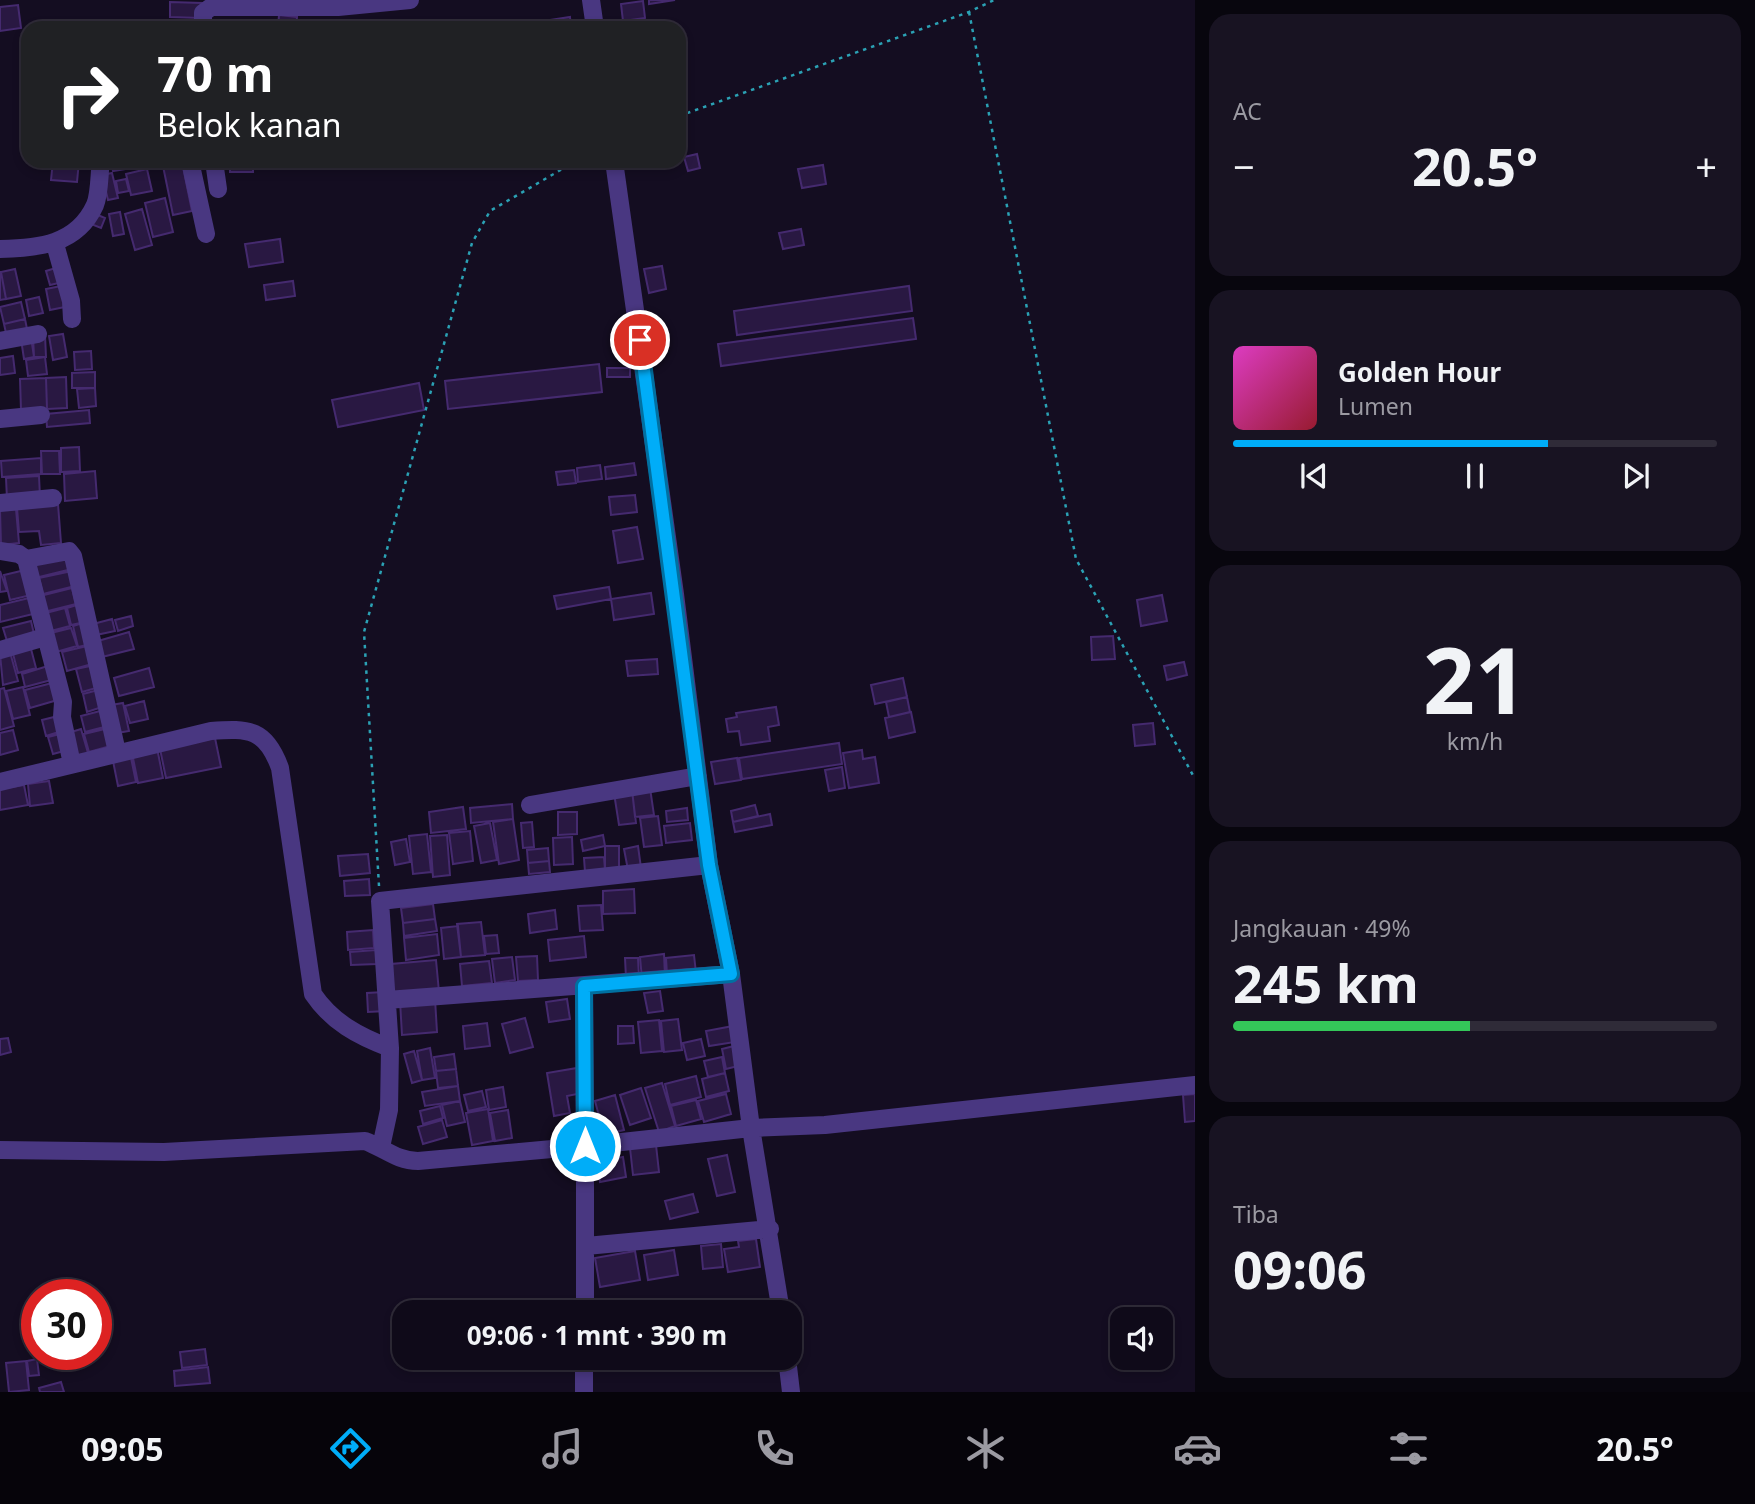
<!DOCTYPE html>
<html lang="id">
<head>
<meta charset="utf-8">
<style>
	body { margin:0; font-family:"Noto Sans",sans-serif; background:#181322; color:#f1f3f6; height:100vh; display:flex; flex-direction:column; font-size:26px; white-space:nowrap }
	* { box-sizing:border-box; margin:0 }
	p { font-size:23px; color:#9b9aa2 }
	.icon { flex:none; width:38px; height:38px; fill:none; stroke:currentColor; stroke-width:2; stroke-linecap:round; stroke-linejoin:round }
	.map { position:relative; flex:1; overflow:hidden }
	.panel { display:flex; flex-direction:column; gap:14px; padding:14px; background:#08060e; width:560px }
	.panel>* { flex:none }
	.hud { position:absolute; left:21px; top:21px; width:665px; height:147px; border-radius:21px; box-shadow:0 4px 10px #0003,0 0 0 2px #2f2b38; background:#202124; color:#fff; overflow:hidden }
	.tools { position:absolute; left:1110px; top:1307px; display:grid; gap:14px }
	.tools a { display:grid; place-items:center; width:63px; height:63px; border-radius:14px; background:#0f0a19; box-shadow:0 4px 10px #0003,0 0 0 2px #2f2b38; font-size:35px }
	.speed { position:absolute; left:21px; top:1279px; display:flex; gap:14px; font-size:35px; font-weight:700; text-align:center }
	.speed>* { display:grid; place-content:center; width:91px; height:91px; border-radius:50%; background:#0f0a19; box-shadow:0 4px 10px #0003,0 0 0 2px #2f2b38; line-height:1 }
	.speed .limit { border:10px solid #d22; background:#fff; color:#111 }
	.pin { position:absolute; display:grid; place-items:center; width:60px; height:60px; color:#fff; margin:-30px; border:4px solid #fff; border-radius:50%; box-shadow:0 2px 7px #0007 }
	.me { position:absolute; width:77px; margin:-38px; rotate:0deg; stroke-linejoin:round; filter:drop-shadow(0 0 5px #0008) }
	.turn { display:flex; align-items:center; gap:24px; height:147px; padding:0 21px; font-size:32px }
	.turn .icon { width:91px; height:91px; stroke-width:2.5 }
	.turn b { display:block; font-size:49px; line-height:60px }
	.big { font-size:52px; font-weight:700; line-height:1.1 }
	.panel .card { flex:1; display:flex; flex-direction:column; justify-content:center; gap:10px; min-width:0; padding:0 24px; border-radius:21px; background:#181322 }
	.panel .dial { align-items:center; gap:0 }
	.dial b { font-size:91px; line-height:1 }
	.song { display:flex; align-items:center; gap:21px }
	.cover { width:84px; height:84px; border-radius:10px; background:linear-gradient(135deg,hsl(310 70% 55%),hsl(350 70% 35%)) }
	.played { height:7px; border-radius:4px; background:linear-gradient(90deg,#00adf8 65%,#2f2b38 65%) }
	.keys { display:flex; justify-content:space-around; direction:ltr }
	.heat { display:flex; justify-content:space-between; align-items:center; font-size:38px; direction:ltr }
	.charge { height:10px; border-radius:5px; background:linear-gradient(90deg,#34c759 49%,#2f2b38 0) }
	.trip { position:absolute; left:392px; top:1300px; width:410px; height:70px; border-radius:21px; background:#0f0a19; box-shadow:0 4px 10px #0003,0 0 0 2px #2f2b38; font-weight:700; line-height:70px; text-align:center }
	.menu { display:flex; height:112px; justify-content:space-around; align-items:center; background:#06040a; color:#9b9aa2 }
	.menu .icon { width:49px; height:49px }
	.menu .active { color:#00adf8 }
	.menu b { font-size:32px; color:#f1f3f6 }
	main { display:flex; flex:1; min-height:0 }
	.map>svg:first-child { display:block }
	.building { fill:#291842; stroke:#452a6f; stroke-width:2 }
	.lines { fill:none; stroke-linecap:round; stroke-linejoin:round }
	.path { stroke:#2ba1b4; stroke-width:2.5; stroke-dasharray:3.5 5; stroke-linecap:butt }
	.minor { stroke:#493781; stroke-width:18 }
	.route-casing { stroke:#0070a1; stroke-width:18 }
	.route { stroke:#00adf8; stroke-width:12 }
</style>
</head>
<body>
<main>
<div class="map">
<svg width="1195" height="1392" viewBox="0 0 1195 1392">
	<rect width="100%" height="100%" fill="#140d21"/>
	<path class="building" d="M649 0H675L649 4Z
		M643 1 645 18 623 21 621 4Z
		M170 2 202 3 201 18 170 17Z
		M18 5 21 28 0 31V7Z
		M279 15 297 17 296 28H278Z
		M570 17 571 28H544L543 21Z
		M697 154 700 168 688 171 684 157Z
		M53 161H79L77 182 51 180Z
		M111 161H130L132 168 113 171Z
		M230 161H253V172H230Z
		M182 162 192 211 173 215 163 166Z
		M823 165 826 184 802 188 798 169Z
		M147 169 152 191 131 195 126 174Z
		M112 173 118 198 108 200 102 175Z
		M126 179 129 191 118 193 116 181Z
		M165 198 173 232 153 237 145 203Z
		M142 209 152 245 135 250 125 214Z
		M91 212 105 218 101 228 86 222Z
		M120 212 124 234 113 236 109 214Z
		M801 229 804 245 783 249 779 233Z
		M280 239 283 262 249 267 245 244Z
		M662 266 666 289 649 293 644 269Z
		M59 267 63 282 50 285 46 271Z
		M15 269 21 296 6 299 1 272Z
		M1 272 6 299 0 300V272Z
		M293 281 295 296 266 300 264 285Z
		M61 286 65 307 50 310 46 289Z
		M909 286 912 311 737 335 734 311Z
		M39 297 43 313 29 316 26 300Z
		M21 302 25 319 4 324 0 307Z
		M913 318 916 339 721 366 718 344Z
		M25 319 27 329 6 333 4 324Z
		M63 334 67 357 53 360 49 336Z
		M33 335H45L46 357H34Z
		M31 337 34 357 24 359 21 339Z
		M91 351 92 369 75 370 74 352Z
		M13 356 15 373 0 375V358Z
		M45 357 47 374 28 376 26 360Z
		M599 364 602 392 448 409 445 381Z
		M607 368H630V377H607Z
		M95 372V388H72V373Z
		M66 377 67 408 47 409 46 378Z
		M46 378 47 409 21 410 20 379Z
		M419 383 424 410 338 427 332 400Z
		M95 388 96 406 79 408 77 389Z
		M89 410 90 423 47 427 46 414Z
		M79 447 80 471 61 472V448Z
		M41 451H59L60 474H42Z
		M41 458V474L2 477 1 461Z
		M634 463 636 475 606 479 605 467Z
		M600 465 602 479 578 482 577 468Z
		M574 470 576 483 558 485 556 472Z
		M95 471 97 498 65 501 64 474Z
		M39 476 40 497 7 499 6 478Z
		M635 495 637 512 611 515 609 497Z
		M58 504 61 543 41 545 39 531 19 532 17 508Z
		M16 509 19 543 1 545 0 510Z
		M637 527 643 559 618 563 613 531Z
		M68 553 72 569 35 578 31 562Z
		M25 570 31 595 10 600 4 575Z
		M0 571 7 591 0 592Z
		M72 571 75 586 43 594 39 578Z
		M609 587 611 599 557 609 554 596Z
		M72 588 76 604 44 612 40 596Z
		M651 593 654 614 614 620 611 599Z
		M1162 595 1167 621 1141 626 1137 600Z
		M29 598 33 614 0 622V605Z
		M80 604 85 622 71 625 67 608Z
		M65 608 70 626 47 632 42 614Z
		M131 616 133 626 118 631 115 620Z
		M112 619 115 631 96 635 93 624Z
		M31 621 34 634 7 641 3 628Z
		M86 622 91 644 78 647 73 626Z
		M71 628 77 646 56 652 51 633Z
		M129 632 134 649 102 657 98 641Z
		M1113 636 1115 659 1092 660 1091 637Z
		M30 645 36 668 18 673 12 650Z
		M87 646 92 664 67 671 62 652Z
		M10 652 18 681 3 685 0 654Z
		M657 659 658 674 628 676 626 661Z
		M1184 662 1187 675 1167 680 1164 666Z
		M51 665 55 679 25 687 22 674Z
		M90 666 96 688 82 692 76 669Z
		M149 668 154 687 119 696 114 678Z
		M903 678 907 697 875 704 871 685Z
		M56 682 61 699 30 708 25 690Z
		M23 687 30 715 13 719 6 691Z
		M4 688 14 726 0 730V689Z
		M98 690 102 707 87 712 83 694Z
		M907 697 910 712 889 717 886 702Z
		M144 701 148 719 130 723 125 706Z
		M123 703 129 731 117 733 111 705Z
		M776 707 779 725 768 727 770 741 741 745 739 731 728 732 726 719 737 717 736 713Z
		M104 710 108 726 85 732 81 716Z
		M911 712 915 732 889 738 885 718Z
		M58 716 62 731 46 736 42 720Z
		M1153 723 1155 744 1135 746 1133 725Z
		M109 728 114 745 89 752 84 734Z
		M81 729 88 753 75 757 68 733Z
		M13 730 18 750 0 755V733Z
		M60 734 64 751 53 754 48 737Z
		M215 738 221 767 166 778 160 749Z
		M839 743 842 764 742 779 739 758Z
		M157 748 163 778 138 783 132 753Z
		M862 750 863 759 875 757 879 783 849 788 843 753Z
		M130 753 136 782 118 786 112 756Z
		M737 758 741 780 715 784 711 762Z
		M842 767 845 788 829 791 825 770Z
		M49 781 53 803 30 806 28 784Z
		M24 785 28 805 0 810V789Z
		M650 788 654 815 635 817 632 790Z
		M632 790 636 823 619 825 614 793Z
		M512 804 513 819 471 823 470 808Z
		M755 805 758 816 733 822 731 811Z
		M463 807 466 829 431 833 429 812Z
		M687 808 688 820 667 822 666 811Z
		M558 812H577V834L558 835Z
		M770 814 772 825 735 832 733 822Z
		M658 816 662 845 644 847 640 818Z
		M513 819 519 860 499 864 493 822Z
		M532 822 534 847 523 848 521 823Z
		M490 823 497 860 481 863 474 826Z
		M690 823 692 840 666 843 664 826Z
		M470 831 473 861 453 864 449 833Z
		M427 834 431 872 413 874 409 836Z
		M447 835 450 875 433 877 430 836Z
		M603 835 605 846 583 851 581 840Z
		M572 837 573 864 554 865 553 838Z
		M406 839 410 862 395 865 391 842Z
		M605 846H619V870H605Z
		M638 846 641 868 628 870 624 849Z
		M548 848 549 861 528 863 527 850Z
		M368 854 370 873 340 876 338 856Z
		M604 857 605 870 585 872 584 858Z
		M549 861 550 872 529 874 528 863Z
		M369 879 370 895 345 896 344 881Z
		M634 889 635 913 603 914V891Z
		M433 904 435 919 403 923 401 908Z
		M601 905 603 930 580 931 578 906Z
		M555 910 557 929 530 933 528 914Z
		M435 919 437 931 404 936 403 923Z
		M481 922 485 955 461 957 457 924Z
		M458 926 461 957 444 959 441 928Z
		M373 930 374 948 348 950 347 932Z
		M437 934 439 955 406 960 404 938Z
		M497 935 499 953 486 954 484 936Z
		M584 936 586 957 550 961 548 940Z
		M376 950 377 964 351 965 350 952Z
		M664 954 665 977 642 979 640 957Z
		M694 955 696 973 667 975 666 958Z
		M537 956 538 980 518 981 516 957Z
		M512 957 515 980 495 983 492 959Z
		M625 958H638L639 978H626Z
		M436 960 439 992 394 996 391 964Z
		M489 961 492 983 462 986 460 964Z
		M660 991 663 1011 648 1013 644 993Z
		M384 992 386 1011 368 1012 367 993Z
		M435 999 437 1032 402 1035 400 1001Z
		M567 999 570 1019 549 1022 546 1002Z
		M525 1018 533 1047 510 1053 502 1024Z
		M678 1019 682 1050 664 1052 661 1021Z
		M659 1020 662 1051 641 1053 638 1022Z
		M487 1023 490 1046 465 1049 463 1026Z
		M618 1026H633L634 1043 618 1044Z
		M733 1026 735 1042 709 1046 706 1031Z
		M8 1038 11 1052 0 1055V1039Z
		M701 1039 705 1056 687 1060 683 1043Z
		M734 1046 738 1066 726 1069 722 1049Z
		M430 1048 435 1078 422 1080 417 1051Z
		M414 1051 422 1080 412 1083 404 1054Z
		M454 1054 456 1069 436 1071 434 1057Z
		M722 1057 725 1073 708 1077 704 1061Z
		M577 1068 582 1093 567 1096 570 1113 554 1116 547 1073Z
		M456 1069 458 1086 438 1088 436 1071Z
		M725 1073 729 1091 706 1097 702 1079Z
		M696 1076 701 1097 670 1105 665 1084Z
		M662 1083 675 1126 659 1132 645 1088Z
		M458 1086 460 1101 425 1106 422 1092Z
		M503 1087 506 1107 489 1110 486 1090Z
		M641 1088 651 1118 630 1125 620 1095Z
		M482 1091 486 1107 468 1111 464 1095Z
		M726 1094 731 1114 704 1122 698 1101Z
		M1195 1094V1121L1185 1122 1183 1095Z
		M615 1095 624 1130 604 1135 595 1101Z
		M696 1100 701 1119 676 1126 671 1106Z
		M460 1101 465 1122 447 1126 442 1105Z
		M440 1106 443 1118 423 1124 420 1111Z
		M488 1109 493 1141 472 1145 466 1113Z
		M508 1110 512 1138 495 1141 490 1113Z
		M442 1120 447 1137 423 1144 418 1127Z
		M656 1145 659 1172 633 1175 630 1148Z
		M727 1155 735 1192 717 1196 708 1159Z
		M623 1157 626 1177 600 1182 597 1162Z
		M693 1194 698 1212 670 1219 665 1201Z
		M756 1239 760 1267 728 1272 724 1249 739 1247 738 1241Z
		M721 1244 723 1267 703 1269 701 1246Z
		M674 1250 678 1275 648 1280 644 1255Z
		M635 1251 640 1280 600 1287 595 1258Z
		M205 1349 207 1365 182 1368 180 1352Z
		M37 1359 39 1375 29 1376 27 1361Z
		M26 1361 29 1390 9 1392 6 1363Z
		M208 1367 210 1383 175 1386 174 1371Z
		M61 1382 64 1392H40L39 1388Z"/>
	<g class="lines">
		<path class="path" d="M969 12 1076 559 1195 779
			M679 116 969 12 994 0
			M379 886 364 632 472 243 490 211 576 161"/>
		<path class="minor" d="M591 0 595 28
			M203 28V13L211 7H338L410 0
			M190 161 206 234
			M214 161 218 189
			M614 161 675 594 709 865 731 974 751 1128 781 1312
			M55 244 71 301 72 319
			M0 249C38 248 77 245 95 205 100 193 99 174 101 161
			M0 341 38 334
			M0 419 41 415
			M0 503 53 498
			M0 551 19 554 26 559 63 702 62 717 72 764
			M26 559 69 551 73 556 117 752
			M0 650 45 637
			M0 782 211 731C249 728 266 729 280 768L313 994C332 1022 358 1036 390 1048
			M530 805 698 776
			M387 1000 731 974
			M381 1147 389 1110 390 1048 380 901 709 865
			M0 1150 164 1152 365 1141C384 1148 397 1161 418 1161L585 1146 584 987
			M586 1246 770 1229
			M585 1312V1146L751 1128 825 1125 1195 1085
			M787 1358 791 1392
			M584 1392V1358"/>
	</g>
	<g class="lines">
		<g class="route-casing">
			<path id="route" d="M585 1146 584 986 731 974 709 865 640 340"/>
		</g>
		<use href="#route" class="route"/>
	</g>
</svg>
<div class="tools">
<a><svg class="icon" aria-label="sound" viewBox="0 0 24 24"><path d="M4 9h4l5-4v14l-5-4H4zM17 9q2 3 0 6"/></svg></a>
</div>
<div class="speed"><div class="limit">30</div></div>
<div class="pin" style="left:640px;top:340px;background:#d93025"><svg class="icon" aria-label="arrive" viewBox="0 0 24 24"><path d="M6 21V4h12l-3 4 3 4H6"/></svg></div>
<svg class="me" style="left:585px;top:1146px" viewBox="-20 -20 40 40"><circle r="17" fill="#00adf8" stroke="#fff" stroke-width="3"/><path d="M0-11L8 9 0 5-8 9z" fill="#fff"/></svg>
<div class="trip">09:06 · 1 mnt · 390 m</div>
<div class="hud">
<div class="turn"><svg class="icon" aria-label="right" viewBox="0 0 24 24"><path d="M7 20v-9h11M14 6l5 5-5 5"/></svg><div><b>70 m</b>Belok kanan</div></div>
</div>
</div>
<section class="panel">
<div class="card"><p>AC</p>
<div class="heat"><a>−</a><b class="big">20.5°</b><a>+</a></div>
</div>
<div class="card">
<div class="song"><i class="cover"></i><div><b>Golden Hour</b><p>Lumen</p></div></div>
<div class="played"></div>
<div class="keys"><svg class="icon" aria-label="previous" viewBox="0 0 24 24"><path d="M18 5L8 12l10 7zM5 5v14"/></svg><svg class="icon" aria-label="pause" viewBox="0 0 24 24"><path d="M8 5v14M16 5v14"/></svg><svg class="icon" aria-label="next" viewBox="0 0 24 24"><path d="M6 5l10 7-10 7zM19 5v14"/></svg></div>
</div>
<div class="card dial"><b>21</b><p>km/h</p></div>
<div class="card"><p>Jangkauan · 49%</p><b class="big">245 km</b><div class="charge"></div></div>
<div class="card"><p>Tiba</p><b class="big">09:06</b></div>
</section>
</main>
<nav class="menu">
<b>09:05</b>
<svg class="icon active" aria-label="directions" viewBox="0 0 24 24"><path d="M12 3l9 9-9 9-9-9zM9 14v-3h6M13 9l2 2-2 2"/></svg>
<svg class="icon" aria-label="music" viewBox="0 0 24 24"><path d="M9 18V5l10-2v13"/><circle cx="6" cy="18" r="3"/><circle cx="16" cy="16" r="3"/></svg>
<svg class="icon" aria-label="phone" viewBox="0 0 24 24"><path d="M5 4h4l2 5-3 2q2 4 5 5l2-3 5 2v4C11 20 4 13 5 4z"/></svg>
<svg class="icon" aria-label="climate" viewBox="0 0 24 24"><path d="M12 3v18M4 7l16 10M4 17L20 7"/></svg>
<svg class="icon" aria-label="car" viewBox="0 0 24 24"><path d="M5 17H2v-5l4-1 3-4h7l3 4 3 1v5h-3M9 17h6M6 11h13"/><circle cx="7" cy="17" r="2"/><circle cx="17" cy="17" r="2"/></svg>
<svg class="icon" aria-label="filters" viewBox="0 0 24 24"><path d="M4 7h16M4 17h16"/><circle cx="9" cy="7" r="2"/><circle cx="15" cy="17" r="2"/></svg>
<b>20.5°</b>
</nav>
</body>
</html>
